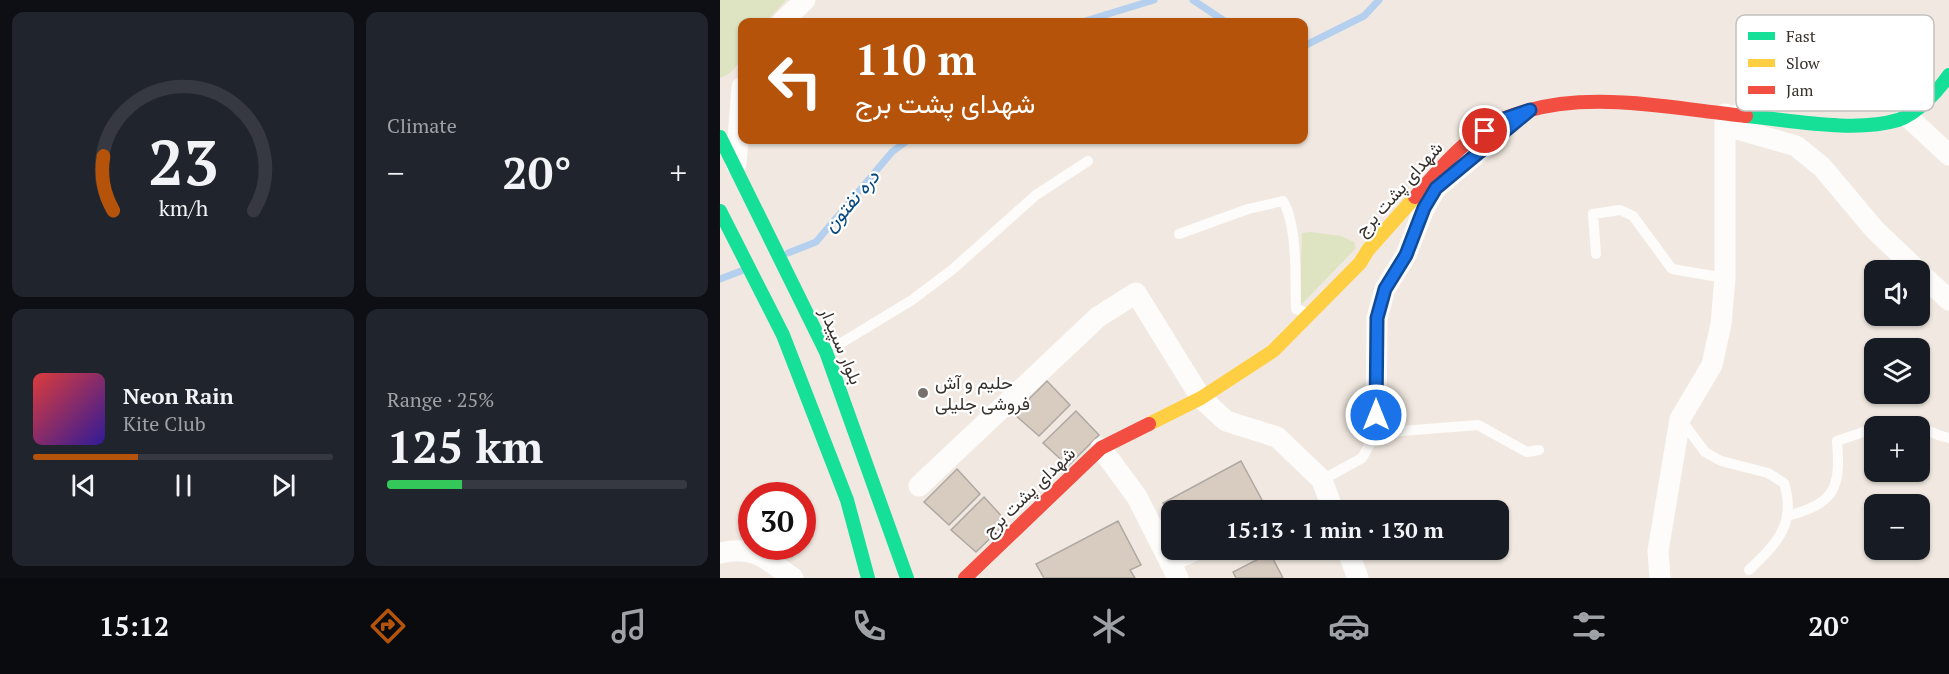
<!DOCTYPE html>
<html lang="en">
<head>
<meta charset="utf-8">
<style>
	body { margin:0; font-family:"PT Serif",Vazirmatn,serif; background:#20242c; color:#f1f3f6; height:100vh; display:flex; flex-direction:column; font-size:22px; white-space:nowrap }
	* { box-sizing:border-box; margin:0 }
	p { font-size:20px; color:#9ea1a6 }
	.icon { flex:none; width:33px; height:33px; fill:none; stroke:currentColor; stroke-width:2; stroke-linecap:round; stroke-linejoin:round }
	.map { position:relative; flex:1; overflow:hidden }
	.drawer { display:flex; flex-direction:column; gap:12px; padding:12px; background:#0d0f14; width:720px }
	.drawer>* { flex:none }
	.top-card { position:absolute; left:18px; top:18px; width:570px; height:126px; border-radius:12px; box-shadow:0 2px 4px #0004; background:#b45309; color:#fff; overflow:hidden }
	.fabs { position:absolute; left:1144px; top:260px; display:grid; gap:12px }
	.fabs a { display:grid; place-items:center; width:66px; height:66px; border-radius:12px; background:#171b24; box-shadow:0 2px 4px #0004; font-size:30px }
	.speed { position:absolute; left:18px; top:482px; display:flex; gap:12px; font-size:30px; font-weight:700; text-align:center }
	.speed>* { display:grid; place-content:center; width:78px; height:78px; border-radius:50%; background:#171b24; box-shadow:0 2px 4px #0004; line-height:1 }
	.speed .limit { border:9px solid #d22; background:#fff; color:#111 }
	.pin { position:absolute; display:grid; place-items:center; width:51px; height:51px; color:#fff; margin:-26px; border:3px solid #fff; border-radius:50%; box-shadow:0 2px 6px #0007 }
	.me { position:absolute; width:66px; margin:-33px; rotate:0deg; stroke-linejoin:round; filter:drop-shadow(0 0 4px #0008) }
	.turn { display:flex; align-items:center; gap:21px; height:126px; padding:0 18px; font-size:27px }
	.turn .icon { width:78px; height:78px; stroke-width:2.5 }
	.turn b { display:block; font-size:42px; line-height:51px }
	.big { font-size:45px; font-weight:700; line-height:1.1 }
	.drawer .tile { flex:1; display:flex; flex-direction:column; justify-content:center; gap:9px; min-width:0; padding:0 21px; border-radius:12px; background:#20242c }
	.drawer .dial { align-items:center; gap:0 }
	.dial svg { height:156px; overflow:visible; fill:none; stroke:#363941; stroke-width:7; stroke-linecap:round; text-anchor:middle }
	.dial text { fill:#f1f3f6; stroke:none }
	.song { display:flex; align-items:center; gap:18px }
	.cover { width:72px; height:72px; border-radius:9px; background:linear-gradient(135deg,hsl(0 70% 55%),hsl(250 70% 35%)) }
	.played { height:6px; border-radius:3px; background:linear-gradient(90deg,#b45309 35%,#363941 35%) }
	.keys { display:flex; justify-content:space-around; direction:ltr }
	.heat { display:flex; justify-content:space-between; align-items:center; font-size:33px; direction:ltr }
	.charge { height:9px; border-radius:4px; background:linear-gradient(90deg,#34c759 25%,#363941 0) }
	.drawer .tiles { flex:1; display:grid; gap:12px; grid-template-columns:repeat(2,1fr) }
	.trip { position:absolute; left:441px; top:500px; width:348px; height:60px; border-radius:12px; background:#171b24; box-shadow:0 2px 4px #0004; font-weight:700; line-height:60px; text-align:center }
	.menu { display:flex; height:96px; justify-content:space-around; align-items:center; background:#090b0e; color:#9ea1a6 }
	.menu .icon { width:42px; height:42px }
	.menu .current { color:#b45309 }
	.menu b { font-size:27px; color:#f1f3f6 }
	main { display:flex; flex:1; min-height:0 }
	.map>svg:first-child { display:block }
	.green { fill:#dee3c1 }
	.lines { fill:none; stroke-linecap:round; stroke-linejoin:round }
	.stream { stroke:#b4d0ee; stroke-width:7 }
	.building { fill:#d8cbbf; stroke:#aea8a2; stroke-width:1.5 }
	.lane { stroke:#fdfcfa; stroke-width:10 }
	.street { stroke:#fdfcfa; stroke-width:21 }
	.fast { stroke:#16e098; stroke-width:14 }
	.slow { stroke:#ffcf43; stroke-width:14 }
	.jam { stroke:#f24e42; stroke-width:14 }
	.route-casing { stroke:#114b97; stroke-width:15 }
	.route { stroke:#1a73e8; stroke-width:10 }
	.poi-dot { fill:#78716b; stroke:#fff; stroke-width:2 }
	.labels { text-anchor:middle; stroke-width:4.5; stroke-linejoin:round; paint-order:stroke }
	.street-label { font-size:18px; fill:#37312c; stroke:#fff }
	.poi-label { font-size:18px; fill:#37312c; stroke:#fff; text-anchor:start }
	.water-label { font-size:20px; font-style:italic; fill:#084a81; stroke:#fff }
	.key { fill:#fff; stroke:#c3c1c0; stroke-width:1.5 }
	.key-label { font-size:16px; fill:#37312c }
</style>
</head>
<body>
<main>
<section class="drawer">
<div class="tiles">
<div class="tile dial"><svg viewBox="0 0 100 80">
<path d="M14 69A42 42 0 1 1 86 69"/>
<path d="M14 69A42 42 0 0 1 9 41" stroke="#b45309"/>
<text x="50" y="56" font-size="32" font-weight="700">23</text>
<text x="50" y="72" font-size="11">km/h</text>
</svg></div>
<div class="tile"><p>Climate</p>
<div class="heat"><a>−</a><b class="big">20°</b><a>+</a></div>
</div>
<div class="tile">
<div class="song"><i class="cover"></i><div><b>Neon Rain</b><p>Kite Club</p></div></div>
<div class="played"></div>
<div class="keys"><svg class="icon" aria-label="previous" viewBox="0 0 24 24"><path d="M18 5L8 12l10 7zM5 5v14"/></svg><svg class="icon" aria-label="pause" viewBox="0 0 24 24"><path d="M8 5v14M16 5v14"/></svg><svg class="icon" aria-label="next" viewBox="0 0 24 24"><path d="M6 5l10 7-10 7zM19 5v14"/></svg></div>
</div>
<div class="tile"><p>Range · 25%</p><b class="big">125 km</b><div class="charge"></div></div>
</div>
</section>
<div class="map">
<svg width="1229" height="578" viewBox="0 0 1229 578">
	<rect width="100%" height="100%" fill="#f1e9e1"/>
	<path class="green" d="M0 0H66L46 22H22C22 46 26 69 0 78Z
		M591 232 621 236 634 242 636 248 580 306 582 233Z"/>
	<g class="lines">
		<path class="stream" d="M473 0 506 22
			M362 22 434 0
			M584 46 644 16 659 0
			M68 253 96 242 172 152 188 140
			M0 279 21 271"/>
	</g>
	<path class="building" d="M327 381 350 405 319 436 294 414Z
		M356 411 379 435 348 466 323 443Z
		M521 461 542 500 524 510H452V520L443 503Z
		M237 469 260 494 229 525 204 502Z
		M264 497 287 522 256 552 231 530Z
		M398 521 421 565 410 570 415 578H324L316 564Z
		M550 553 563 578H516L513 572Z"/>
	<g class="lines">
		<path class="lane" d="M459 234 528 209 563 201C578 227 575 279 576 309L587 313
			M876 254 873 214 900 210 913 216 952 269 1005 278
			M108 351 192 300 233 269 316 195 368 161
			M961 420 985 452 1001 461 1048 473 1064 483C1077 524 1056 544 1029 570
			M1160 426C1200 412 1195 431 1229 438
			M602 480 642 458 656 433 758 425 807 452 819 450
			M1067 516C1115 503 1121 489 1117 441L1155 428
			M452 567 490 549"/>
		<path class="street" d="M62 22 85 0
			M1016 115 1017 129 1076 146 1102 167 1155 230 1197 270
			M1186 115 1229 155
			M16 164 22 87
			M1200 273 1229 300
			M656 433 657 318 665 289 686 255 704 209 716 188 770 143
			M381 448 417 497 458 578
			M199 486 378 317 416 293 481 398 506 421 557 437 602 480 613 510
			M627 549 638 578
			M0 553C33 545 47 559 73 578
			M940 578 938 551 960 419 992 365 1001 324 1005 278V114"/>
		<path class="fast" d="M1026 116C1070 120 1135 133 1178 120 1197 114 1218 91 1229 75
			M0 137 106 352 187 578
			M0 211 63 335 127 500 148 578"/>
		<path class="slow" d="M429 424 481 398 553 351 640 263 648 250 695 197"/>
		<path class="jam" d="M695 197C720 169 747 135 783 119 858 87 947 108 1026 116
			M245 578 381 448 429 424"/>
	</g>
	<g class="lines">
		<g class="route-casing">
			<path id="route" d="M656 415 657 318 665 289 686 255 704 208 716 188 810 110 781 120 765 131"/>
		</g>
		<use href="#route" class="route"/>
	</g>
	<circle class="poi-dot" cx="203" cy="393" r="6"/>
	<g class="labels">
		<g class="street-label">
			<text transform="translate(679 189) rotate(-48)" y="6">شهدای پشت برج</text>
			<text transform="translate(121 346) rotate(67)" y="6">بلوار سپیدار</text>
			<text transform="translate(309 492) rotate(-44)" y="6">شهدای پشت برج</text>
		</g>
		<g class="poi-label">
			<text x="215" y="389">حلیم و آش<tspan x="215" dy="21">فروشی جلیلی</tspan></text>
		</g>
		<g class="water-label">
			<text transform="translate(131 201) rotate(-49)" y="7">دره نفتون</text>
		</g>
	</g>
	<rect x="1016" y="15" width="198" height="96" rx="9" class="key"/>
	<rect x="1028" y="32" width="27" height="8" fill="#16e098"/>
	<rect x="1028" y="59" width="27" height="8" fill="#ffcf43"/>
	<rect x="1028" y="86" width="27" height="8" fill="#f24e42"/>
	<g class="key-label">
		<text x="1066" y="42">Fast</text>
		<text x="1066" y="69">Slow</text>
		<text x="1066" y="96">Jam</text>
	</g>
</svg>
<div class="fabs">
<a><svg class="icon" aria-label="sound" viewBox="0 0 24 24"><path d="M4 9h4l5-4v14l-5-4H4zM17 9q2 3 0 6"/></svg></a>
<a><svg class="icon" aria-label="layers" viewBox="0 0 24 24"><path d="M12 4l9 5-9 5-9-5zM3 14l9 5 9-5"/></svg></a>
<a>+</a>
<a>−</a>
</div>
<div class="speed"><div class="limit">30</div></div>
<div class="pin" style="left:765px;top:131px;background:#d93025"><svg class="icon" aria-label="arrive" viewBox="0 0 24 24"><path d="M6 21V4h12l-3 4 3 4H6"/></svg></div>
<svg class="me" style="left:656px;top:415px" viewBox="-20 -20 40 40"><circle r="17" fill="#1a73e8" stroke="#fff" stroke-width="3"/><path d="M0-11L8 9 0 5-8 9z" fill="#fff"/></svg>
<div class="trip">15:13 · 1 min · 130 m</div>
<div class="top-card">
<div class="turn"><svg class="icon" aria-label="left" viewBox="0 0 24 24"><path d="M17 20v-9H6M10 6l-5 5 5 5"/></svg><div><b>110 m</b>شهدای پشت برج</div></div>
</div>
</div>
</main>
<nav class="menu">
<b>15:12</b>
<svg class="icon current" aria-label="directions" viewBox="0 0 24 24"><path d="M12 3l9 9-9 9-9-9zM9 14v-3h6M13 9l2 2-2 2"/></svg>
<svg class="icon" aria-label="music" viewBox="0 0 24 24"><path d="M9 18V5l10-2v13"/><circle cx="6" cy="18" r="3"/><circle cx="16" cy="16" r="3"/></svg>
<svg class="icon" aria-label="phone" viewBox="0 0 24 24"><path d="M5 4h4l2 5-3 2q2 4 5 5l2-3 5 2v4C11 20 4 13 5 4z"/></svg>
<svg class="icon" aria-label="climate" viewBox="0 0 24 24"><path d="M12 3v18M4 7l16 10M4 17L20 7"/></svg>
<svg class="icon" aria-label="car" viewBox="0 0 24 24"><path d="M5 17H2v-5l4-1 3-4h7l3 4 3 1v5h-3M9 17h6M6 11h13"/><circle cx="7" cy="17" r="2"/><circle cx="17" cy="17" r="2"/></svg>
<svg class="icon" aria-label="filters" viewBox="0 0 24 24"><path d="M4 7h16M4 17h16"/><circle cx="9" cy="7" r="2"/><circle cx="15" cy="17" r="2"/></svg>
<b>20°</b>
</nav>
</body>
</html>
